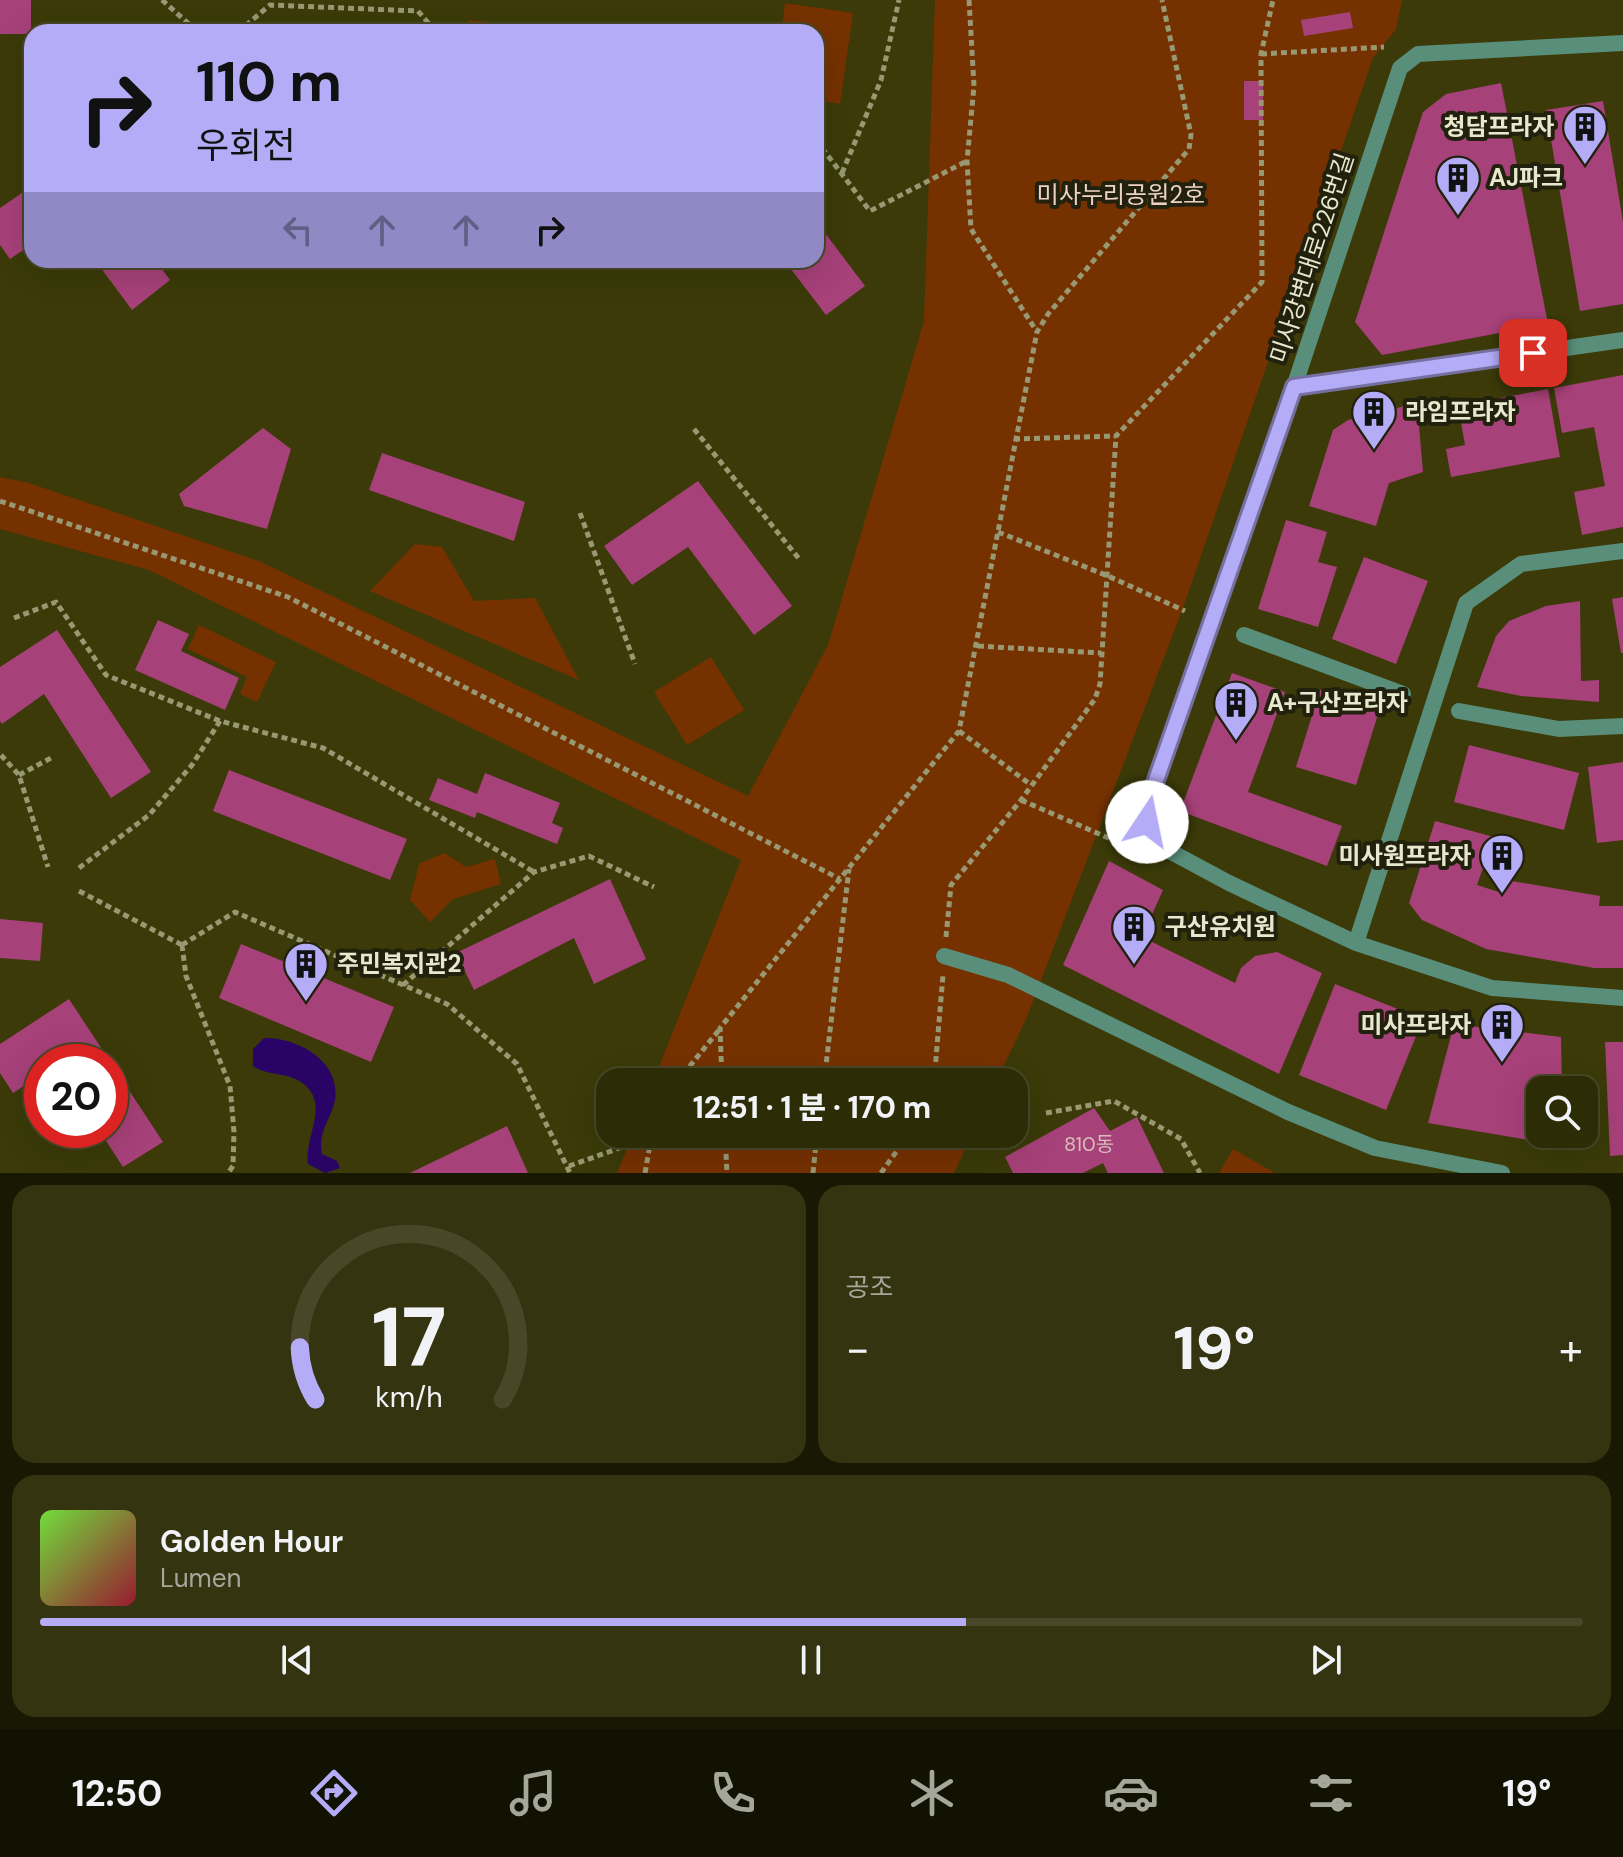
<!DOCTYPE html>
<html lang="ko">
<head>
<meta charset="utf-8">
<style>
	body { margin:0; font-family:"DM Sans","Noto Sans KR",sans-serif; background:#343410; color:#f1f3f6; height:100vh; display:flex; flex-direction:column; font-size:30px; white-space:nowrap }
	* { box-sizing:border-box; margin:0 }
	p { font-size:26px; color:#a6a79b }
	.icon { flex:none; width:44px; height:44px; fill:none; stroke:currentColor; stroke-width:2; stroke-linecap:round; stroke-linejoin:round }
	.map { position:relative; height:1173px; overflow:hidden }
	.details { display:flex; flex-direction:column; gap:12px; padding:12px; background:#181803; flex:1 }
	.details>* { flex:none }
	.hud { position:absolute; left:24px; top:24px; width:800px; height:244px; border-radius:24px; box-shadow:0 8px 32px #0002,0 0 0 2px #484828; background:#b5acf8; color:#111; overflow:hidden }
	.tools { position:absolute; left:1526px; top:1076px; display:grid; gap:16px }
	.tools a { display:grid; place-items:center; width:72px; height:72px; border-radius:16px; background:#2c2c06; box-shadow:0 8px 32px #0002,0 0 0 2px #484828; font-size:40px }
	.speed { position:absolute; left:24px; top:1044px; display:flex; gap:16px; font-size:40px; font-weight:700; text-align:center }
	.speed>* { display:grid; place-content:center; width:104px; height:104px; border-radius:50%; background:#2c2c06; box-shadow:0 8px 32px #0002,0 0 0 2px #484828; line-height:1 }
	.speed .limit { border:12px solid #d22; background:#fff; color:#111 }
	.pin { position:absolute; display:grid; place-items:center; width:68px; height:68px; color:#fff; margin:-34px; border-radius:16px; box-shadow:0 4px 12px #0006 }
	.me { position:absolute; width:88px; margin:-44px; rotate:11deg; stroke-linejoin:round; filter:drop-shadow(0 0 6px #0008) }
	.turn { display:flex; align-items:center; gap:28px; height:168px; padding:0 40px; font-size:36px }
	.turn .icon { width:104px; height:104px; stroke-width:2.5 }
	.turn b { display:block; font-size:56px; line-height:68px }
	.lanes { display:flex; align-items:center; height:76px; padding:0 40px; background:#0003; justify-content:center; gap:40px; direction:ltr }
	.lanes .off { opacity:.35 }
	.big { font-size:60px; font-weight:800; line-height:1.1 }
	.details .widget { flex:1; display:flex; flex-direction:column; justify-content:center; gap:12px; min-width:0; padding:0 28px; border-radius:24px; background:#343410 }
	.details .dial { align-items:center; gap:0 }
	.dial svg { height:208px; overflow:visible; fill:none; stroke:#484828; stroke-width:7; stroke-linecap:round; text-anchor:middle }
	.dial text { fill:#f1f3f6; stroke:none }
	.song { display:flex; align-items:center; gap:24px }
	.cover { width:96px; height:96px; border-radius:12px; background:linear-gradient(135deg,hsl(100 70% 55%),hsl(350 70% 35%)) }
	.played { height:8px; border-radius:4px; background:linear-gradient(90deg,#b5acf8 60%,#484828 60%) }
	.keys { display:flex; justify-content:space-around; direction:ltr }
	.heat { display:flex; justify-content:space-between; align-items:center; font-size:44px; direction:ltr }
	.details .tiles { flex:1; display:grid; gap:12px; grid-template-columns:1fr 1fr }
	.widget:last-child { grid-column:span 2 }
	.trip { position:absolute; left:596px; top:1068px; width:432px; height:80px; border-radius:24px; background:#2c2c06; box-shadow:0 8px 32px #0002,0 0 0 2px #484828; font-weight:800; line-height:80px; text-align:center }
	.menu { display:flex; height:128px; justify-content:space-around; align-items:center; background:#121202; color:#a6a79b }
	.menu .icon { width:56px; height:56px }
	.menu .selected { color:#b5acf8 }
	.menu b { font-size:36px; color:#f1f3f6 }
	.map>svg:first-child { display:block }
	.green { fill:#763100 }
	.water { fill:#290366 }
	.building { fill:#a64179 }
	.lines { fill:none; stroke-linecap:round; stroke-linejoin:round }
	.path { stroke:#989873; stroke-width:5; stroke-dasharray:6 4; stroke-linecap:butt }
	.lane { stroke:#588e7a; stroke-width:16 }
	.street { stroke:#588e7a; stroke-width:16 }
	.route-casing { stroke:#7670a1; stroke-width:20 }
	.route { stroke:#b5acf8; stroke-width:14 }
	.labels { text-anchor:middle; stroke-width:8; stroke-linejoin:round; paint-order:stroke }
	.number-label { font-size:20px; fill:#d7beb9 }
	.poi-label { font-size:24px; font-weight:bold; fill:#e7e8ce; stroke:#21210d; text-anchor:start }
	.park-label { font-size:24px; fill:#ecd1c4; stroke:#21210d }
	.street-label { font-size:24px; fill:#e7e8ce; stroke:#21210d }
</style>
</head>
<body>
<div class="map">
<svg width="1623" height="1173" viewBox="0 0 1623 1173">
	<rect width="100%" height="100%" fill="#3b3a08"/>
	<path class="green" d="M935 0H1402L1396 29 1373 58 1184 605 1027 1017 996 1082H653L741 860 149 570 0 529V477L29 483 259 561 748 796 828 645 924 321Z
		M785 3 853 13 840 104 816 100V32H781Z
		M469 20 600 32H467Z
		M415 544 442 547 474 601 535 598 579 680 370 591Z
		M199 625 276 662 257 702 240 694 247 677 188 649Z
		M711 657 744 710 687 745 654 692Z
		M444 853 466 867 495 859 501 884 453 899 430 922 410 900 419 864Z
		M633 1134H972L954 1173H617Z
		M1233 1149 1275 1173H1219Z"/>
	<path class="water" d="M264 1038C297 1037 341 1061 335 1100 331 1119 317 1134 322 1154L337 1161 340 1168 325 1173 308 1164C304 1134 332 1104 301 1082 287 1072 267 1076 253 1066V1049Z"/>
	<path class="building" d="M0 0H31V34H0Z
		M1350 12 1353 28 1304 36 1301 20Z
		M1244 81H1263V120H1244Z
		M1501 83 1548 324 1382 355 1355 322 1423 112 1446 94Z
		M1603 101 1623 222V304L1580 311 1546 110Z
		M32 186V244L10 259 0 245V208Z
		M816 221 865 286 826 315 784 260H816Z
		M95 260H155L170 280 132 310Z
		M1623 375V527L1582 535 1574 492 1605 486 1594 427 1562 433 1554 388Z
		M1548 389 1560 457 1451 477 1446 449 1465 445 1458 406Z
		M1417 403 1423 472 1389 483 1376 526 1309 506 1333 430 1348 420Z
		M263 428 291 449 267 529 184 506 179 494Z
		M382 453 525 502 514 541 369 490Z
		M698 481 792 606 754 635 688 547 632 585 604 546Z
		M1286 520 1327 532 1318 562 1337 567 1318 627 1258 609Z
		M1364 557 1428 581 1396 664 1332 639Z
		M1623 597V653H1621L1612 599Z
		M1580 601 1581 681 1599 680V702L1521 696 1477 687 1496 636 1509 621 1546 606Z
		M158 620 189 634 181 651 239 678 225 710 135 670Z
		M57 630 151 772 111 798 44 694 2 724 0 721V667Z
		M1232 673 1285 692 1248 792 1342 826 1327 866 1180 811Z
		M1320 690 1380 708 1356 785 1296 767Z
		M1469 745 1579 773 1564 830 1454 802Z
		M1623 762V840L1597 843 1588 767Z
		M229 770 407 839 390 880 213 811Z
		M485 773 560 803 552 823 563 828 557 844 477 812 475 818 429 800 438 778 477 794Z
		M1435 821 1494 837 1477 885 1502 893 1506 880 1600 896 1599 906H1623V968H1594L1486 949 1422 920 1409 903Z
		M1109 861 1163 890 1142 937 1235 983 1241 968 1255 956 1277 952 1322 973 1279 1074 1063 965Z
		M610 879 646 959 594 984 574 938 474 990 456 953Z
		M0 919 43 923 40 961 0 958Z
		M241 944 394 1007 371 1062 219 998Z
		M1335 984 1423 1019 1386 1110 1299 1075Z
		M69 999 163 1142 123 1167 99 1130H110V1062H42V1074L13 1093 0 1073V1044Z
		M1454 1024 1561 1037 1562 1090H1540V1134H1563L1564 1146 1428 1123Z
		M1605 1042H1623V1155L1610 1156Z
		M1094 1108 1110 1131 1137 1117 1164 1173H1108L1103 1163 1083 1173H1013L1005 1157Z
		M507 1126 528 1173H410Z"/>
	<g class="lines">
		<path class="path" d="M162 0 198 32
			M969 0 974 86 967 161 971 229 1037 332
			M238 32 270 5 418 11 436 32
			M1261 54 1384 47
			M816 140 870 211 967 161
			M842 173 881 80 899 0
			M694 429 800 560
			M1014 439 1116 436
			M0 501 288 597 840 879
			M580 513 635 664
			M998 532 1108 576 1185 611
			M14 618 56 602 106 675 220 721 323 748 534 872
			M978 646 1101 653
			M959 731 1031 785
			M1 755 19 775 48 867
			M19 775 51 758
			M1021 800 1120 843
			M79 868 149 815 192 765 220 721
			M79 891 182 945
			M946 937 951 885 1021 800 1095 699 1100 684 1116 436 1262 282 1261 54 1273 0
			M182 945 235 912 447 1004 517 1064 570 1173
			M182 945 186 976 230 1086 234 1132 233 1166 228 1173
			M403 985 534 872 589 856 654 887
			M677 1082 719 1030
			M722 1082 720 1028 959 731 1037 332 1048 314 1189 149 1191 135 1162 0
			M824 1082 849 869
			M934 1082 943 975
			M1046 1113 1114 1101 1181 1139 1200 1173
			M725 1134 727 1173
			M569 1166 628 1145 637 1134
			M645 1173 652 1134
			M813 1173 817 1134
			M881 1173 909 1134"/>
		<path class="lane" d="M1623 43 1418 54 1400 68 1294 387 1148 803 1147 822 1162 847 1229 883 1356 943 1492 988 1623 998
			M1294 387 1623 340
			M1356 943 1466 603 1521 564 1623 551"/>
		<path class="street" d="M1244 635 1403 694
			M1459 711 1559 729 1623 726
			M944 956 1008 975 1288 1112 1375 1148 1502 1173"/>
	</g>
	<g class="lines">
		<g class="route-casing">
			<path id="route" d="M1147 822 1148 803 1294 387 1533 353"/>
		</g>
		<use href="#route" class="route"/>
	</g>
	<defs>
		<g id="building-pin" transform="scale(2.3)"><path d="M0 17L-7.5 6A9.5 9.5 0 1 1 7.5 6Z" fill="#b5acf8" stroke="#21210d"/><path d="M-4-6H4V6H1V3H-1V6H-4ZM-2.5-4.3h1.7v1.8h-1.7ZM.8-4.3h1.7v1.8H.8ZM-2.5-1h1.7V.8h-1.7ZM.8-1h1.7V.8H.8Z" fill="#111"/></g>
	</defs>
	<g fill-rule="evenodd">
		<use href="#building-pin" x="1585" y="127"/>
		<use href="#building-pin" x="1458" y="178"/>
		<use href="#building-pin" x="1374" y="412"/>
		<use href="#building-pin" x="1236" y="703"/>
		<use href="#building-pin" x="1502" y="856"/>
		<use href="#building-pin" x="1134" y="927"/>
		<use href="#building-pin" x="306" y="964"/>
		<use href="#building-pin" x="1502" y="1025"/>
	</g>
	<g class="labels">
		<g class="number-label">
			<text x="1089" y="1151">810동</text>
		</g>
		<g class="poi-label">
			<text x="1554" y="135" text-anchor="end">청담프라자</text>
			<text x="1489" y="186">AJ파크</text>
			<text x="1405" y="420">라임프라자</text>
			<text x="1267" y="711">A+구산프라자</text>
			<text x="1471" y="864" text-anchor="end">미사원프라자</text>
			<text x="1165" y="935">구산유치원</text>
			<text x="337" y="972">주민복지관2</text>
			<text x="1471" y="1033" text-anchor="end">미사프라자</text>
		</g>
		<g class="park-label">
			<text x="1121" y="203">미사누리공원2호</text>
		</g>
		<g class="street-label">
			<text transform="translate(1312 258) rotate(-72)" y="8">미사강변대로226번길</text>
		</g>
	</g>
</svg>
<div class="tools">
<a><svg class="icon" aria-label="search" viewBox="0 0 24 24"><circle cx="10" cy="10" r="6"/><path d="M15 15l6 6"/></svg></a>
</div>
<div class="speed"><div class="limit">20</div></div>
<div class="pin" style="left:1533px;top:353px;background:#d93025"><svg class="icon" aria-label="arrive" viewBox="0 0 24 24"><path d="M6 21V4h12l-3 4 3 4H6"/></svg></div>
<svg class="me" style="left:1147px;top:822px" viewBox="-20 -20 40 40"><circle r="19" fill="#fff"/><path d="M0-13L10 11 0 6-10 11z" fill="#b5acf8"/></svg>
<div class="trip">12:51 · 1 분 · 170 m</div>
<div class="hud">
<div class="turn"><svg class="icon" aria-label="right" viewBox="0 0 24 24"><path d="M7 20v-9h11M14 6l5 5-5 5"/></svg><div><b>110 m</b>우회전</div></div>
<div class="lanes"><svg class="icon off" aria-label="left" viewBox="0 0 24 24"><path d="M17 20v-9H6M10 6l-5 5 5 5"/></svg><svg class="icon off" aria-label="ahead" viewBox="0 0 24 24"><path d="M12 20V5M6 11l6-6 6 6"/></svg><svg class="icon off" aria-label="ahead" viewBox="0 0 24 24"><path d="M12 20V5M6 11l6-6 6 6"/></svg><svg class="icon" aria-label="right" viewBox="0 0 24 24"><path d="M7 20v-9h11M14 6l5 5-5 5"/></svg></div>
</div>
</div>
<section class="details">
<div class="tiles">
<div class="widget dial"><svg viewBox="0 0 100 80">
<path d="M14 69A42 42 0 1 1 86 69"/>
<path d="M14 69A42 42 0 0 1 8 49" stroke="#b5acf8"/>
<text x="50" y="56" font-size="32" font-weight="700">17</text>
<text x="50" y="72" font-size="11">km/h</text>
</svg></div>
<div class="widget"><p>공조</p>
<div class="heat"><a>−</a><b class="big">19°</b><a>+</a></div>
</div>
<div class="widget">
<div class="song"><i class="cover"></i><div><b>Golden Hour</b><p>Lumen</p></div></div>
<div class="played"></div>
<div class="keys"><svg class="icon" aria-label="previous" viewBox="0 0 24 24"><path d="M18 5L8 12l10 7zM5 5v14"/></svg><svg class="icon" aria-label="pause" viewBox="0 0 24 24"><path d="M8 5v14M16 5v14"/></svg><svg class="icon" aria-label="next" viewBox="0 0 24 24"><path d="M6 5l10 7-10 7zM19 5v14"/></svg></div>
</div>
</div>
</section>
<nav class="menu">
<b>12:50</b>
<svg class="icon selected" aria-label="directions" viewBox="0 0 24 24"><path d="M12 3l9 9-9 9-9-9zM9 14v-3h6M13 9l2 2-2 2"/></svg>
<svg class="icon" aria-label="music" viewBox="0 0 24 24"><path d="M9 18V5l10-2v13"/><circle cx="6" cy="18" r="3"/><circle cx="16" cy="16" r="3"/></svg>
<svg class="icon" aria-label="phone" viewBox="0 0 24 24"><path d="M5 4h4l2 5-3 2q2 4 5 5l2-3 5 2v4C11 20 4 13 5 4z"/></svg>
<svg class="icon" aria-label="climate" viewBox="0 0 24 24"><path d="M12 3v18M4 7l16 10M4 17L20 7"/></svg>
<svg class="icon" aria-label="car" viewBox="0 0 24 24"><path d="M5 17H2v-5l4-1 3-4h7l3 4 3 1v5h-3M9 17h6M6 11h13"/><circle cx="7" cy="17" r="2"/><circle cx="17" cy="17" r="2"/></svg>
<svg class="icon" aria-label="filters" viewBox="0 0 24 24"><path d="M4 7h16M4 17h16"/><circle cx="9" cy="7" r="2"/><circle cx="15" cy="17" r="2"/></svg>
<b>19°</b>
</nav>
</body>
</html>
